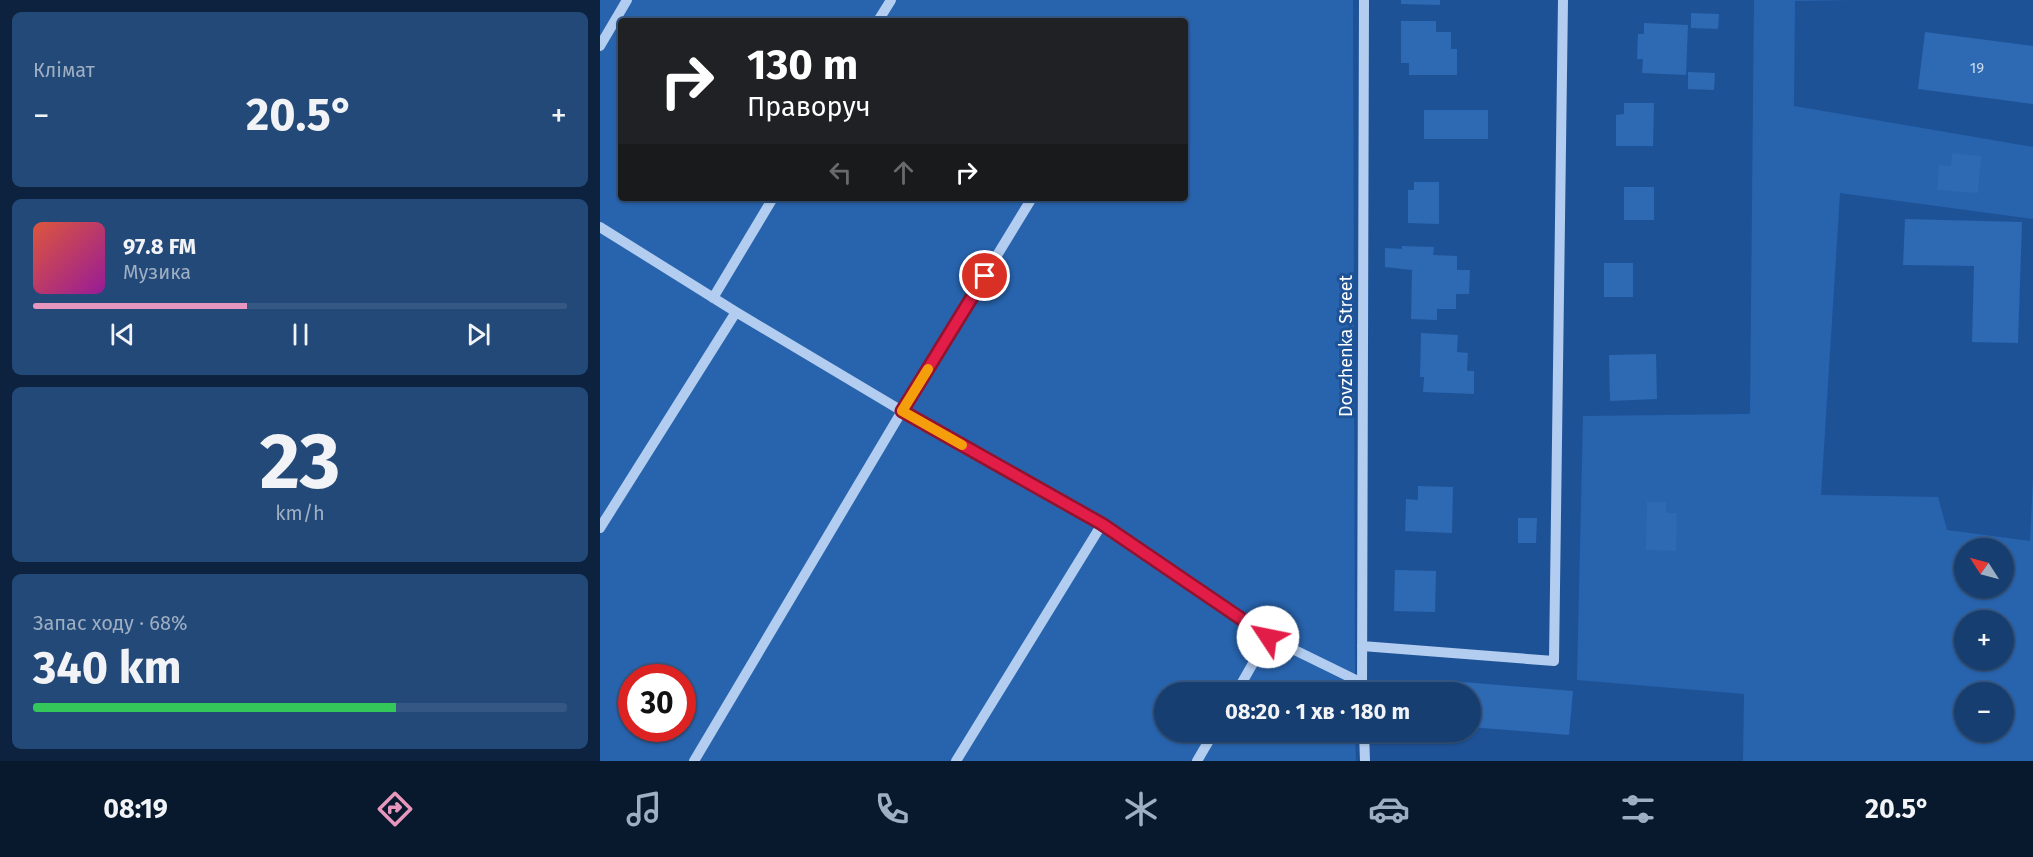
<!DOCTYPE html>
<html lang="uk">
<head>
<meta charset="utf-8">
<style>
	body { margin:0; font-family:"Fira Sans",sans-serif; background:#234978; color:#f1f3f6; height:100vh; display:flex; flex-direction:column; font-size:22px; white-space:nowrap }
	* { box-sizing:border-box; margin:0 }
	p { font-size:20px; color:#9eaec3 }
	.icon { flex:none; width:33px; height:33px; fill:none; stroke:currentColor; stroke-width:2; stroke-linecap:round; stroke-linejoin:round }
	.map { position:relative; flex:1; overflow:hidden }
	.side { display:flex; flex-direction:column; gap:12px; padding:12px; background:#0c223e; width:600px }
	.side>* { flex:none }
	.top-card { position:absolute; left:18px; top:18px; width:570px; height:183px; border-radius:6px; box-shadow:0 2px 4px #0004,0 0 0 2px #355783; background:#202124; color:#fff; overflow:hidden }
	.needle { width:39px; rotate:306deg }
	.fabs { position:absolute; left:1354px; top:538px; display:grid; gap:12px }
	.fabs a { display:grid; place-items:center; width:60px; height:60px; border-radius:50%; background:#163e70; box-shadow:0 2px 4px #0004,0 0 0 2px #355783; font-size:30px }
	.speed { position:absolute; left:18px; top:664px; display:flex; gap:12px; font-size:30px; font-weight:700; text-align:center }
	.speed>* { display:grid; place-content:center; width:78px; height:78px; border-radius:50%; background:#163e70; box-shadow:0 2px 4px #0004,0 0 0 2px #355783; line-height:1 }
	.speed .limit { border:9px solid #d22; background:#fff; color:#111 }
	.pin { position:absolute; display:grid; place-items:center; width:51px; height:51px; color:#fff; margin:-26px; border:3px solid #fff; border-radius:50%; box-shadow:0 2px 6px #0007 }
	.me { position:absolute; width:66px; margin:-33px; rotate:304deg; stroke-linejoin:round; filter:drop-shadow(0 0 4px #0008) }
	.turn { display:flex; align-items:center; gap:21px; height:126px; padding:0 30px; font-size:27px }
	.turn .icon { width:78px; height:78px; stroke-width:2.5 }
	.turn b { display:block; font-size:42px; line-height:51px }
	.lanes { display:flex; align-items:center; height:57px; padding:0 30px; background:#0003; justify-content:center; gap:30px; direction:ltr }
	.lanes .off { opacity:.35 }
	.big { font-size:45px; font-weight:700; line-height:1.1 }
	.side .card { flex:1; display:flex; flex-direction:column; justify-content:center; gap:9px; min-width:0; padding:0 21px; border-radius:9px; background:#234978 }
	.side .dial { align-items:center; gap:0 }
	.dial b { font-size:78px; line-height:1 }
	.song { display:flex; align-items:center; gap:18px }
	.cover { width:72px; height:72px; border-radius:9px; background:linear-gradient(135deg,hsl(10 70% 55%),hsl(300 70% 35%)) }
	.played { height:6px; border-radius:3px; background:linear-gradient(90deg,#e797bd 40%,#355783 40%) }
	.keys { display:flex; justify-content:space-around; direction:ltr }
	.heat { display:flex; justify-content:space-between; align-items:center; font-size:33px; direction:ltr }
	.charge { height:9px; border-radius:4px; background:linear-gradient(90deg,#34c759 68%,#355783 0) }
	.trip { position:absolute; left:554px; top:682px; width:327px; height:60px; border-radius:30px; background:#163e70; box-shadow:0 2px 4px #0004,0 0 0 2px #355783; font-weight:700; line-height:60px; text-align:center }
	.tabs { display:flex; height:96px; justify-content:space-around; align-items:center; background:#09192d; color:#9eaec3 }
	.tabs .icon { width:42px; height:42px }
	.tabs .on { color:#e797bd }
	.tabs b { font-size:27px; color:#f1f3f6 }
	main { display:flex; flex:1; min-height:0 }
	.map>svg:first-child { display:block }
	.green { fill:#2864ae; fill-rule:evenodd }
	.building { fill:#2e69b3 }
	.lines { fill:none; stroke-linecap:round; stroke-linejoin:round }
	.minor { stroke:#b2cdef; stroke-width:10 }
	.route-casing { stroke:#92132f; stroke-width:15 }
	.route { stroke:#e11d48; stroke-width:10 }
	.slow { stroke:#f59e0b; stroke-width:10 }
	.labels { text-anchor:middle; stroke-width:6; stroke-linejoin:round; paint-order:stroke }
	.number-label { font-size:15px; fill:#cbdaec }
	.street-label { font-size:18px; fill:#fff; stroke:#1e5296 }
</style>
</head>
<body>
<main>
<section class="side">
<div class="card"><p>Клімат</p>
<div class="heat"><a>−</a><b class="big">20.5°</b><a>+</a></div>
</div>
<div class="card">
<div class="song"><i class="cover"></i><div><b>97.8 FM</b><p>Музика</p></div></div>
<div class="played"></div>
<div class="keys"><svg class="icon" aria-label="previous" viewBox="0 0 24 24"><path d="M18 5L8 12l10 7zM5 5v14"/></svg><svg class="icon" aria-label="pause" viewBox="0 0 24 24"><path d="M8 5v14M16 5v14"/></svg><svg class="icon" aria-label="next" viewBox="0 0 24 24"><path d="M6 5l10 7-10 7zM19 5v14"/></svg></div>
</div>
<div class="card dial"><b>23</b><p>km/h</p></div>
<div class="card"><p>Запас ходу · 68%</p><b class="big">340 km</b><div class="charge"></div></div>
</section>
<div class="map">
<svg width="1433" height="761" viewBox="0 0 1433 761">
	<rect width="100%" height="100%" fill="#1e5296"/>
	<path class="green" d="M0 0H753L755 693H564V732H755L756 761H0ZM21 21H585V198H21ZM32 678H82V729H32Z
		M1154 0H1251L1195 1 1194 106 1433 147V219L1240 193 1221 495 1338 497 1347 530 1430 541 1433 478V761H1143L1144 694 977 680 983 416 1150 414ZM1365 549H1404V588H1365ZM1365 621H1404V660H1365ZM1365 693H1404V732H1365Z"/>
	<path class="building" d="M801 0H840V5L801 4Z
		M1091 13 1119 14 1118 29 1091 28Z
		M801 21H836V32H851V49H857V75H809V63H801Z
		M1044 23 1088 25 1086 75 1042 73 1043 59H1037L1038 34H1044Z
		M1325 32 1433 46V104L1318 89Z
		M1088 72 1115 73 1114 90 1088 89Z
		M1024 103H1054L1053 146H1016V115L1024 114Z
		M824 110H888V139H824Z
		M1352 153 1381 156 1378 193 1337 190 1339 165 1351 166Z
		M814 182H839V224L808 223V190H814Z
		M1024 187H1054V220H1024Z
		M1305 219 1422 222 1418 343 1372 342 1374 266 1303 265Z
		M802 246 834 247 833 255 857 256V270H870L869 294H856V309H837V320L811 319 812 270 785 267V248L802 249Z
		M1004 263H1033V297H1004Z
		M821 333 858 335 857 352 868 353 867 371H874V394L823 392 824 377H820Z
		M1056 354 1057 399 1010 401 1009 355Z
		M818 486 853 487 852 533 805 531 806 499 818 500Z
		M1047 502H1066V513H1077L1076 551 1046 550Z
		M918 518H937L936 543H918Z
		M795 570 836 571 835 612 794 611Z
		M851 681 973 691 969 735 870 727V693H850Z"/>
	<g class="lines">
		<path class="minor" d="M278 21 291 0
			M0 46 27 0
			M0 227 136 312 302 411 502 524 668 637 762 683
			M113 298 173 198
			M0 528 136 312
			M762 646 954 661 963 0
			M636 693 668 637
			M762 693 764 0
			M764 732 765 761
			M94 761 302 411 432 198
			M356 761 502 524
			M597 761 614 732"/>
	</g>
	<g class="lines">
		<g class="route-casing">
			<path id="route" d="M385 276 302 411 502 524 668 637"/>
		</g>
		<use href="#route" class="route"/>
		<path class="slow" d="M328 369 302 411 362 445"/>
	</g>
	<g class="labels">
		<g class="number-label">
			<text x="1377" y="73">19</text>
		</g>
		<g class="street-label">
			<text transform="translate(746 346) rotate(-90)" y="6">Dovzhenka Street</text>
		</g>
	</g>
</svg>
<div class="fabs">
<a><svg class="needle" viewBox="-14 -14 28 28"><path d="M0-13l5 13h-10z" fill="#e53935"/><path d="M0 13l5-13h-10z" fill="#9eaec3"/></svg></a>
<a>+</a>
<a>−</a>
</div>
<div class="speed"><div class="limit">30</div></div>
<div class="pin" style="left:385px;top:276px;background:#d93025"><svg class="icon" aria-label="arrive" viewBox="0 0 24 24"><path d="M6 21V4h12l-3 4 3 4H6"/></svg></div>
<svg class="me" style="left:668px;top:637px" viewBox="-20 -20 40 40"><circle r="19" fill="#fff"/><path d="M0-13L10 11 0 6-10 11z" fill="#e11d48"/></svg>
<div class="trip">08:20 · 1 хв · 180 m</div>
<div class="top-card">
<div class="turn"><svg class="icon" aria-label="right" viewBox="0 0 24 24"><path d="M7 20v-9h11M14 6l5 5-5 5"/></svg><div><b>130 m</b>Праворуч</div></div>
<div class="lanes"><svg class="icon off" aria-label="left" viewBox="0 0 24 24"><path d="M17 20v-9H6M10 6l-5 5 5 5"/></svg><svg class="icon off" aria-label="ahead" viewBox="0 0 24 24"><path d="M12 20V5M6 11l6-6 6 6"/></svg><svg class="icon" aria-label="right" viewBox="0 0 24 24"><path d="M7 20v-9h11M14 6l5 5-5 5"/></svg></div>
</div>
</div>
</main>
<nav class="tabs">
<b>08:19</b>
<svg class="icon on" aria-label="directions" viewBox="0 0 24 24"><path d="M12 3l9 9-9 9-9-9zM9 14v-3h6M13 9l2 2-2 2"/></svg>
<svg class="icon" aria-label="music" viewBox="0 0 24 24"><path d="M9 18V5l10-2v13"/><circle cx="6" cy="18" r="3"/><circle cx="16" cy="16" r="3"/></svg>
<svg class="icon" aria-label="phone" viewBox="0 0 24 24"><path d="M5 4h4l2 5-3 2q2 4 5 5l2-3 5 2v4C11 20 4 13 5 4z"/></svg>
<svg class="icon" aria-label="climate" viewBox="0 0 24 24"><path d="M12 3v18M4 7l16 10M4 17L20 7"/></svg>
<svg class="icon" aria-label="car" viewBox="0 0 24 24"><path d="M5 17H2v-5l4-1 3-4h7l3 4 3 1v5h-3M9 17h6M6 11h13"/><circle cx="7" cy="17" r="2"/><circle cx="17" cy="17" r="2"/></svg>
<svg class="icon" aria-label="filters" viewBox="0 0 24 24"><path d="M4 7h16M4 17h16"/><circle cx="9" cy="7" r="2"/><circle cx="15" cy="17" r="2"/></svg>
<b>20.5°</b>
</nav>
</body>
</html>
